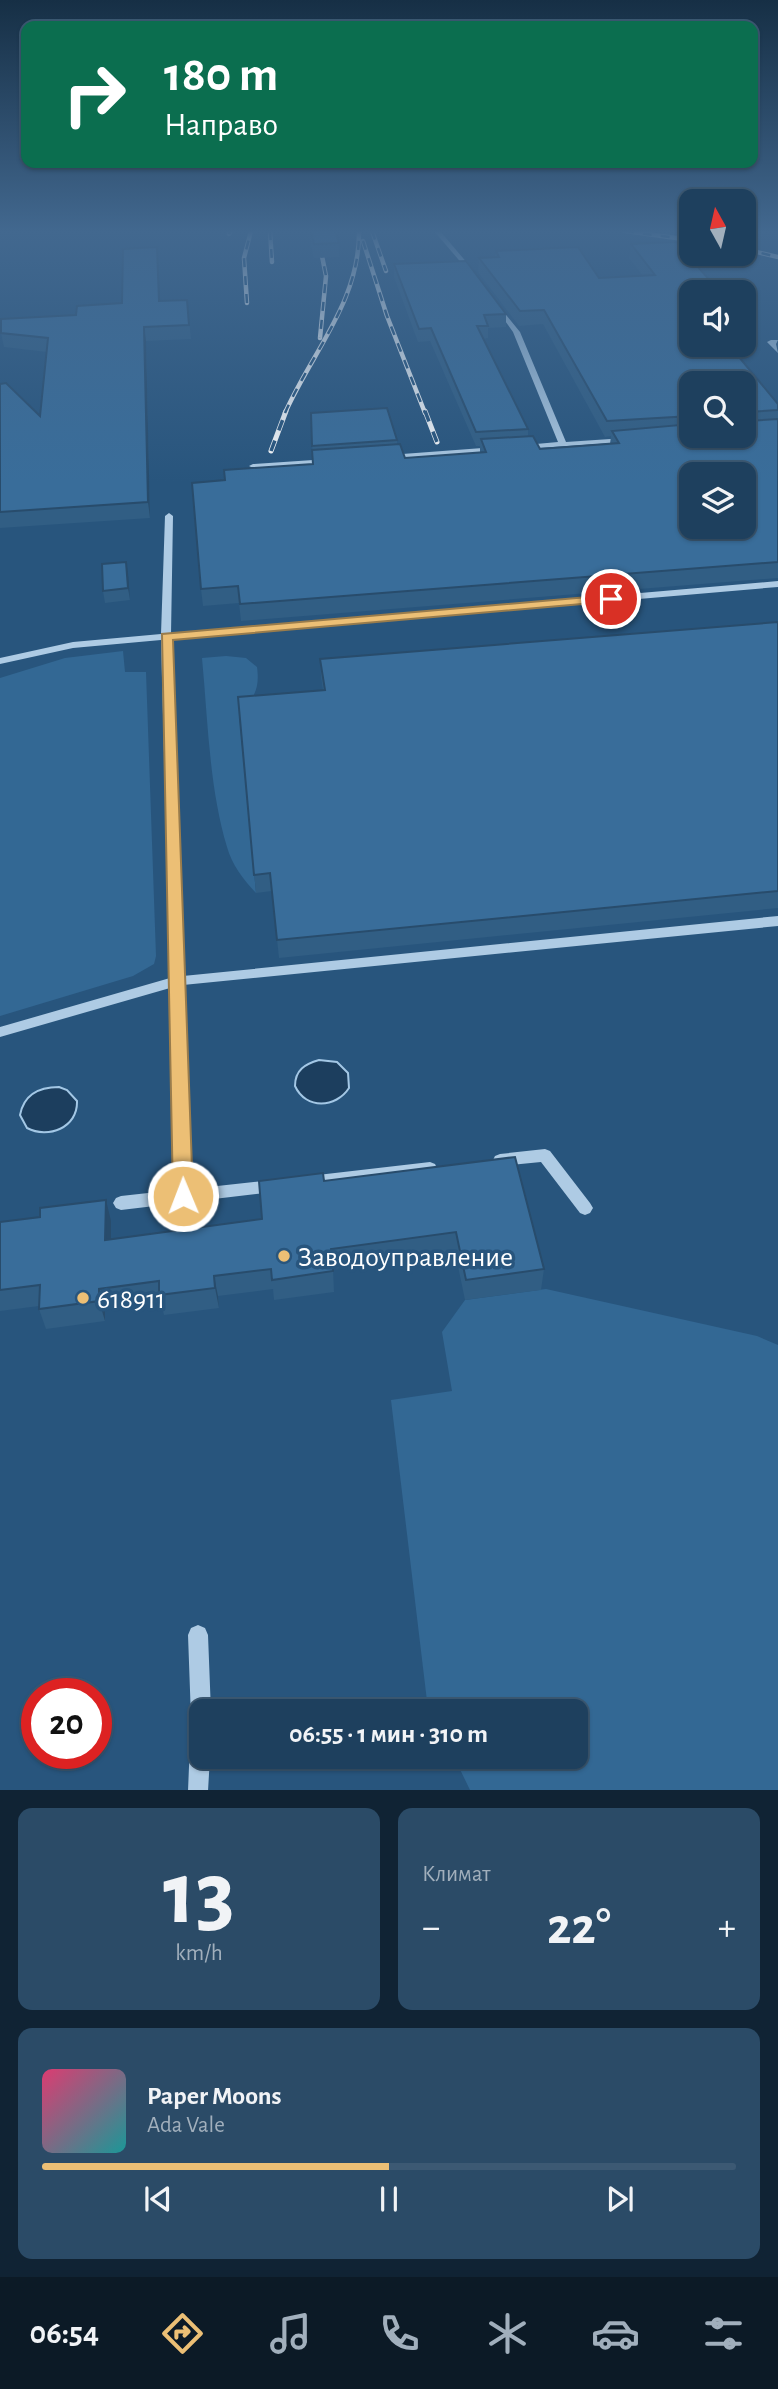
<!DOCTYPE html>
<html lang="ru">
<head>
<meta charset="utf-8">
<style>
	body { margin:0; font-family:"Alegreya Sans",sans-serif; background:#2b4b67; color:#f1f3f6; height:100vh; display:flex; flex-direction:column; font-size:26px; white-space:nowrap }
	* { box-sizing:border-box; margin:0 }
	p { font-size:23px; color:#a1afbc }
	.icon { flex:none; width:38px; height:38px; fill:none; stroke:currentColor; stroke-width:2; stroke-linecap:round; stroke-linejoin:round }
	.map { position:relative; height:1790px; overflow:hidden }
	.panel { display:flex; flex-direction:column; gap:18px; padding:18px; background:#102334; flex:1 }
	.panel>* { flex:none }
	.hud { position:absolute; left:21px; top:21px; width:737px; height:147px; border-radius:14px; box-shadow:0 2px 5px #0004,0 0 0 2px #3c5973; background:#0b6e4f; color:#fff; overflow:hidden }
	.needle { width:46px; rotate:352deg }
	.fabs { position:absolute; left:679px; top:189px; display:grid; gap:14px }
	.fabs a { display:grid; place-items:center; width:77px; height:77px; border-radius:14px; background:#1e405e; box-shadow:0 2px 5px #0004,0 0 0 2px #3c5973; font-size:35px }
	.speed { position:absolute; left:21px; top:1678px; display:flex; gap:14px; font-size:35px; font-weight:700; text-align:center }
	.speed>* { display:grid; place-content:center; width:91px; height:91px; border-radius:50%; background:#1e405e; box-shadow:0 2px 5px #0004,0 0 0 2px #3c5973; line-height:1 }
	.speed .limit { border:10px solid #d22; background:#fff; color:#111 }
	.pin { position:absolute; display:grid; place-items:center; width:60px; height:60px; color:#fff; margin:-30px; border:4px solid #fff; border-radius:50%; box-shadow:0 2px 7px #0007 }
	.me { position:absolute; width:77px; margin:-38px; rotate:359deg; stroke-linejoin:round; filter:drop-shadow(0 0 5px #0008) }
	.turn { display:flex; align-items:center; gap:24px; height:147px; padding:0 28px; font-size:32px }
	.turn .icon { width:91px; height:91px; stroke-width:2.5 }
	.turn b { display:block; font-size:49px; line-height:60px }
	.big { font-size:52px; font-weight:700; line-height:1.1 }
	.panel .card { flex:1; display:flex; flex-direction:column; justify-content:center; gap:10px; min-width:0; padding:0 24px; border-radius:14px; background:#2b4b67 }
	.panel .dial { align-items:center; gap:0 }
	.dial b { font-size:91px; line-height:1 }
	.song { display:flex; align-items:center; gap:21px }
	.cover { width:84px; height:84px; border-radius:10px; background:linear-gradient(135deg,hsl(340 70% 55%),hsl(180 70% 35%)) }
	.played { height:7px; border-radius:4px; background:linear-gradient(90deg,#ecbf75 50%,#3c5973 50%) }
	.keys { display:flex; justify-content:space-around; direction:ltr }
	.heat { display:flex; justify-content:space-between; align-items:center; font-size:38px; direction:ltr }
	.panel .tiles { flex:1; display:grid; gap:18px; grid-template-columns:1fr 1fr }
	.card:last-child { grid-column:span 2 }
	.trip { position:absolute; left:189px; top:1699px; width:399px; height:70px; border-radius:14px; background:#1e405e; box-shadow:0 2px 5px #0004,0 0 0 2px #3c5973; font-weight:700; line-height:70px; text-align:center }
	.menu { display:flex; height:112px; justify-content:space-around; align-items:center; background:#0c1a26; color:#a1afbc }
	.menu .icon { width:49px; height:49px }
	.menu .active { color:#ecbf75 }
	.menu b { font-size:32px; color:#f1f3f6 }
	.map>svg:first-child { display:block }
	.green { fill:#336894 }
	.water { fill:#1c3e5e; stroke:#a3c7e5; stroke-width:2 }
	.lines { fill:none; stroke-linecap:round; stroke-linejoin:round }
	.minor { fill:#aecbe4; fill-rule:evenodd }
	.rail-far1-casing { stroke:#fff; stroke-width:4.5 }
	.rail-casing { stroke:#fff; stroke-width:5 }
	.rail-far1 { stroke:#28557d; stroke-width:2.5; stroke-dasharray:9; stroke-linecap:butt }
	.rail { stroke:#28557d; stroke-width:3.5; stroke-dasharray:11; stroke-linecap:butt }
	.wall { fill:#315e84; fill-rule:evenodd }
	.shaded-wall { fill:#284c6c }
	.building { fill:#396d9a; stroke:#284c6c; stroke-width:2; fill-rule:evenodd }
	.route { fill:#ecbf75; stroke:#997c4c; stroke-width:2 }
	.poi-dot { fill:#ecbf75; stroke:#28557d; stroke-width:2.5 }
	.labels { text-anchor:middle; stroke-width:7; stroke-linejoin:round; paint-order:stroke }
	.near-poi-label { font-size:28px; fill:#fff; stroke:#28557d; text-anchor:start }
</style>
</head>
<body>
<div class="map">
<svg width="778" height="1791" viewBox="0 0 778 1791">
	<rect width="100%" height="100%" fill="#28557d"/>
	<path class="green" d="M123 651 125 672H146L156 956 154 964 133 976 0 1016V678L65 658Z
		M226 656 246 658 257 667C260 690 254 697 239 715L256 893C243 879 232 865 227 847 209 787 208 721 202 658Z
		M546 1289 757 1336 778 1345V1790H470L454 1757H576V1712L432 1711 427 1701 391 1400 452 1391 442 1332 465 1300Z"/>
	<path class="water" d="M319 1060 337 1062 348 1073 349 1088C336 1108 306 1110 295 1086 295 1070 305 1064 319 1060Z
		M59 1087 67 1090 77 1101C78 1128 48 1139 27 1128L20 1115C24 1094 40 1087 59 1087Z"/>
	<g class="lines">
		<path class="minor" d="M434 231H440L474 271V273H470Z
			M498 305 520 332 566 442 625 438 629 440 628 442 522 449V445H525L558 442 513 332 495 307Z
			M771 340H778L776 344 778 353 767 342Z
			M496 447 500 449 499 451 389 459 385 457 389 455Z
			M328 459 332 461 331 463 253 468 249 466 253 464Z
			M169 513 173 516 171 634 778 581V587L171 639 183 976 778 916V926L183 985 190 1189 273 1180 278 1181 280 1186 278 1191 273 1192 121 1210 116 1208 113 1203 116 1198 121 1196 175 1190 170 988 0 1037V1027L170 978 161 640 73 648 0 664V658L73 642 161 634 165 516Z
			M545 1149 550 1151 590 1203 593 1208 590 1213 585 1215 580 1213 541 1162 500 1166 495 1164 493 1160 495 1156 500 1154Z
			M430 1162 435 1164 437 1168 435 1172 430 1174 309 1188 304 1187 302 1182 304 1177 309 1176Z
			M198 1625 205 1628 208 1635 211 1712H201V1757H210L208 1791H188L191 1718 188 1635 191 1628Z"/>
		<g class="rail-far1-casing">
			<path id="rail-far1" d="M270 231 272 262
				M317 231 326 276 320 338
				M372 231 386 271
				M625 231 691 240
				M229 234 231 231
				M363 241 387 316 425 413
				M744 249 778 257
				M247 303 244 258 251 231
				M285 413C312 352 360 301 359 231"/>
		</g>
		<g class="rail-casing">
			<path id="rail" d="M425 411 437 442
				M271 451 286 411"/>
		</g>
		<use href="#rail-far1" class="rail-far1"/>
		<use href="#rail" class="rail"/>
	</g>
	<path class="wall" d="M308 231H335L339 243V257L314 258Z
		M676 242 691 345 778 404V578L241 621 239 603 203 606 201 589 225 480 313 464 311 413 397 440V445L405 458 480 453V446H476L430 341 418 342 394 277V264L506 314V327L488 328V338L483 339 528 429V436L540 449 610 444 611 436 605 437 543 324 519 326 478 272 479 258 495 257 496 251 599 278 643 276 629 258 631 244ZM691 383 744 436H691Z
		M157 247 160 301 187 300 191 339 146 341 150 518 0 528V384L40 416 47 352 4 347 1 333 76 315 122 303Z
		M126 562 130 600 105 603 103 591Z
		M778 622V908L279 958 272 891 256 893 238 697 323 690 321 676 320 659Z
		M515 1157 544 1269 541 1290 465 1300 455 1252 333 1269 334 1292 274 1300 273 1289 218 1296 219 1308 164 1315 161 1302 105 1309V1321L46 1329 39 1309V1306L0 1311V1222L111 1221V1239L262 1219 324 1181Z"/>
	<path class="shaded-wall" d="M157 247 158 260 161 315 159 301Z
		M144 327 146 341 150 518 148 502Z
		M126 562 128 573 130 600 128 588Z
		M106 1200 111 1221V1260L105 1240Z
		M214 1276 218 1296 219 1308 215 1288Z
		M99 1289 105 1309V1321L99 1301Z"/>
	<path class="building" d="M311 231H335L339 243 314 244Z
		M676 242 720 292H691V345H729L778 404V410L747 412 745 418 747 421 778 419V562L240 604 238 586 201 589 192 483 225 480 224 470 313 464 312 450 400 444 405 458 486 452 481 439 533 436 540 449 619 443 612 431 691 424V436H744V383H691V416L607 421 544 310 520 311 479 258 499 257 496 251 578 247 599 278 655 275 631 244ZM691 474H744V527H691Z
		M157 247 159 301 187 300 189 325 144 327 148 502 0 512V384L6 383 40 416 48 338 1 333V319L76 315 77 306 122 303 123 249Z
		M466 261 506 314 484 315 488 326H477L528 429 476 432 431 328 419 329 394 264Z
		M387 408 397 440 312 446 311 413Z
		M126 562 128 588 103 591 102 564Z
		M778 622V891L277 940 270 873 254 875 238 697 325 690 320 659Z
		M515 1157 544 1269 466 1280 456 1232 331 1249 333 1271 272 1280 271 1269 214 1276 215 1288 159 1295V1281L99 1289V1301L39 1309 40 1285 0 1290V1222L40 1217V1208L106 1200 105 1240 262 1219 259 1181 323 1173 324 1181Z"/>
	<linearGradient id="sky" x2="0" y2="1"><stop stop-color="#162f45"/><stop offset="0.48" stop-color="#42688f"/><stop offset="1" stop-color="#42688f" stop-opacity="0"/></linearGradient>
	<rect width="778" height="482" fill="url(#sky)"/>
	<path class="route" d="M611 595 617 599 616 601 173 640 193 1196 190 1202 183 1204 176 1202 173 1196 162 634Z"/>
	<g class="poi-dot">
		<circle cx="284" cy="1256" r="7"/>
		<circle cx="83" cy="1298" r="7"/>
	</g>
	<g class="labels">
		<g class="near-poi-label">
			<text x="298" y="1266">Заводоуправление</text>
			<text x="97" y="1308">618911</text>
		</g>
	</g>
</svg>
<div class="fabs">
<a><svg class="needle" viewBox="-14 -14 28 28"><path d="M0-13l5 13h-10z" fill="#e53935"/><path d="M0 13l5-13h-10z" fill="#a1afbc"/></svg></a>
<a><svg class="icon" aria-label="sound" viewBox="0 0 24 24"><path d="M4 9h4l5-4v14l-5-4H4zM17 9q2 3 0 6"/></svg></a>
<a><svg class="icon" aria-label="search" viewBox="0 0 24 24"><circle cx="10" cy="10" r="6"/><path d="M15 15l6 6"/></svg></a>
<a><svg class="icon" aria-label="layers" viewBox="0 0 24 24"><path d="M12 4l9 5-9 5-9-5zM3 14l9 5 9-5"/></svg></a>
</div>
<div class="speed"><div class="limit">20</div></div>
<div class="pin" style="left:611px;top:599px;background:#d93025"><svg class="icon" aria-label="arrive" viewBox="0 0 24 24"><path d="M6 21V4h12l-3 4 3 4H6"/></svg></div>
<svg class="me" style="left:183px;top:1196px" viewBox="-20 -20 40 40"><circle r="17" fill="#ecbf75" stroke="#fff" stroke-width="3"/><path d="M0-11L8 9 0 5-8 9z" fill="#fff"/></svg>
<div class="trip">06:55 · 1 мин · 310 m</div>
<div class="hud">
<div class="turn"><svg class="icon" aria-label="right" viewBox="0 0 24 24"><path d="M7 20v-9h11M14 6l5 5-5 5"/></svg><div><b>180 m</b>Направо</div></div>
</div>
</div>
<section class="panel">
<div class="tiles">
<div class="card dial"><b>13</b><p>km/h</p></div>
<div class="card"><p>Климат</p>
<div class="heat"><a>−</a><b class="big">22°</b><a>+</a></div>
</div>
<div class="card">
<div class="song"><i class="cover"></i><div><b>Paper Moons</b><p>Ada Vale</p></div></div>
<div class="played"></div>
<div class="keys"><svg class="icon" aria-label="previous" viewBox="0 0 24 24"><path d="M18 5L8 12l10 7zM5 5v14"/></svg><svg class="icon" aria-label="pause" viewBox="0 0 24 24"><path d="M8 5v14M16 5v14"/></svg><svg class="icon" aria-label="next" viewBox="0 0 24 24"><path d="M6 5l10 7-10 7zM19 5v14"/></svg></div>
</div>
</div>
</section>
<nav class="menu">
<b>06:54</b>
<svg class="icon active" aria-label="directions" viewBox="0 0 24 24"><path d="M12 3l9 9-9 9-9-9zM9 14v-3h6M13 9l2 2-2 2"/></svg>
<svg class="icon" aria-label="music" viewBox="0 0 24 24"><path d="M9 18V5l10-2v13"/><circle cx="6" cy="18" r="3"/><circle cx="16" cy="16" r="3"/></svg>
<svg class="icon" aria-label="phone" viewBox="0 0 24 24"><path d="M5 4h4l2 5-3 2q2 4 5 5l2-3 5 2v4C11 20 4 13 5 4z"/></svg>
<svg class="icon" aria-label="climate" viewBox="0 0 24 24"><path d="M12 3v18M4 7l16 10M4 17L20 7"/></svg>
<svg class="icon" aria-label="car" viewBox="0 0 24 24"><path d="M5 17H2v-5l4-1 3-4h7l3 4 3 1v5h-3M9 17h6M6 11h13"/><circle cx="7" cy="17" r="2"/><circle cx="17" cy="17" r="2"/></svg>
<svg class="icon" aria-label="filters" viewBox="0 0 24 24"><path d="M4 7h16M4 17h16"/><circle cx="9" cy="7" r="2"/><circle cx="15" cy="17" r="2"/></svg>
</nav>
</body>
</html>
